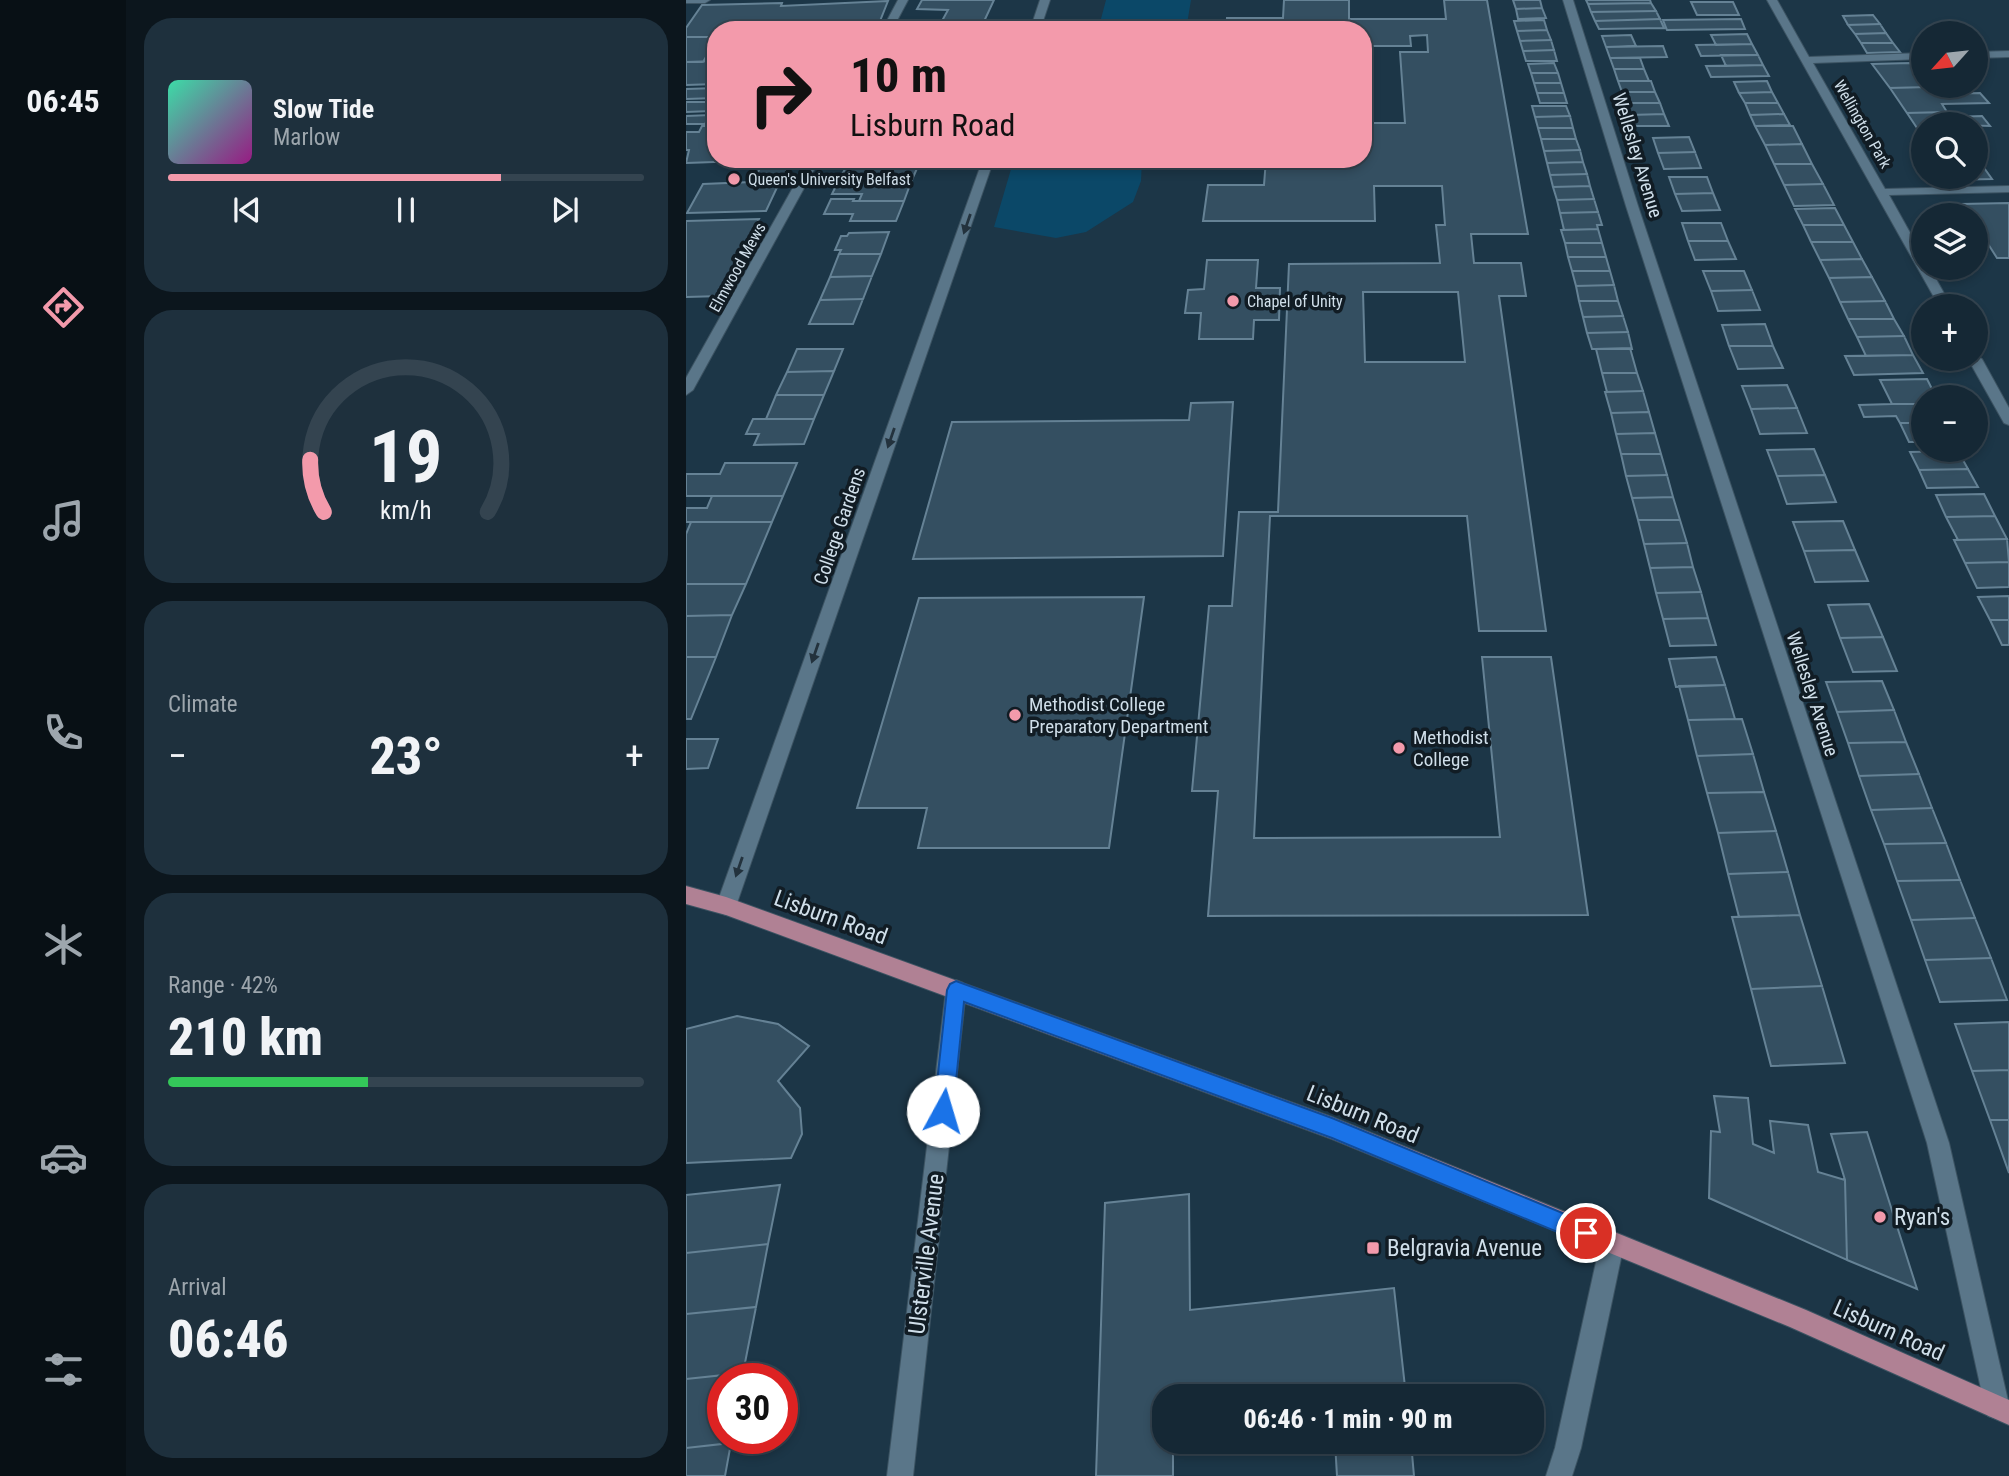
<!DOCTYPE html>
<html lang="en">
<head>
<meta charset="utf-8">
<style>
	body { margin:0; font-family:"Roboto Condensed",sans-serif; background:#1e303d; color:#f1f3f6; height:100vh; display:flex; flex-direction:column; font-size:26px; white-space:nowrap }
	* { box-sizing:border-box; margin:0 }
	p { font-size:23px; color:#9da6ad }
	.icon { flex:none; width:38px; height:38px; fill:none; stroke:currentColor; stroke-width:2; stroke-linecap:round; stroke-linejoin:round }
	.map { position:relative; flex:1; overflow:hidden }
	.details { display:flex; flex-direction:column; gap:18px; padding:18px; background:#0c161d; width:560px }
	.details>* { flex:none }
	.top-card { position:absolute; left:21px; top:21px; width:665px; height:147px; border-radius:28px; box-shadow:0 4px 10px #0003,0 0 0 2px #344450; background:#f39aab; color:#111; overflow:hidden }
	.needle { width:46px; rotate:243deg }
	.tools { position:absolute; left:1225px; top:21px; display:grid; gap:14px }
	.tools a { display:grid; place-items:center; width:77px; height:77px; border-radius:50%; background:#152835; box-shadow:0 4px 10px #0003,0 0 0 2px #344450; font-size:35px }
	.speed { position:absolute; left:21px; top:1363px; display:flex; gap:14px; font-size:35px; font-weight:700; text-align:center }
	.speed>* { display:grid; place-content:center; width:91px; height:91px; border-radius:50%; background:#152835; box-shadow:0 4px 10px #0003,0 0 0 2px #344450; line-height:1 }
	.speed .limit { border:10px solid #d22; background:#fff; color:#111 }
	.pin { position:absolute; display:grid; place-items:center; width:60px; height:60px; color:#fff; margin:-30px; border:4px solid #fff; border-radius:50%; box-shadow:0 2px 7px #0007 }
	.me { position:absolute; width:77px; margin:-38px; rotate:6deg; stroke-linejoin:round; filter:drop-shadow(0 0 5px #0008) }
	.turn { display:flex; align-items:center; gap:24px; height:147px; padding:0 28px; font-size:32px }
	.turn .icon { width:91px; height:91px; stroke-width:2.5 }
	.turn b { display:block; font-size:49px; line-height:60px }
	.big { font-size:52px; font-weight:800; line-height:1.1 }
	.details .tile { flex:1; display:flex; flex-direction:column; justify-content:center; gap:10px; min-width:0; padding:0 24px; border-radius:28px; background:#1e303d }
	.details .dial { align-items:center; gap:0 }
	.dial svg { height:182px; overflow:visible; fill:none; stroke:#344450; stroke-width:7; stroke-linecap:round; text-anchor:middle }
	.dial text { fill:#f1f3f6; stroke:none }
	.song { display:flex; align-items:center; gap:21px }
	.cover { width:84px; height:84px; border-radius:10px; background:linear-gradient(135deg,hsl(160 70% 55%),hsl(310 70% 35%)) }
	.played { height:7px; border-radius:4px; background:linear-gradient(90deg,#f39aab 70%,#344450 70%) }
	.keys { display:flex; justify-content:space-around; direction:ltr }
	.heat { display:flex; justify-content:space-between; align-items:center; font-size:38px; direction:ltr }
	.charge { height:10px; border-radius:5px; background:linear-gradient(90deg,#34c759 42%,#344450 0) }
	.trip { position:absolute; left:466px; top:1384px; width:392px; height:70px; border-radius:28px; background:#152835; box-shadow:0 4px 10px #0003,0 0 0 2px #344450; font-weight:800; line-height:70px; text-align:center }
	main { display:flex; flex:1; min-height:0 }
	.menu { display:flex; flex-direction:column; width:126px; justify-content:space-around; align-items:center; background:#081015; color:#9da6ad }
	.menu .icon { width:49px; height:49px }
	.menu .current { color:#f39aab }
	.menu b { font-size:32px; color:#f1f3f6 }
	.map>svg:first-child { display:block }
	.green { fill:#0b4868 }
	.building { fill:#344f61; stroke:#658295; stroke-width:2; fill-rule:evenodd }
	.lines { fill:none; stroke-linecap:round; stroke-linejoin:round }
	.service-casing { stroke:#3c5362; stroke-width:2 }
	.minor-casing { stroke:#3c5362; stroke-width:2 }
	.primary-casing { stroke:#3c5362; stroke-width:2 }
	.service { fill:#5a7689; fill-rule:evenodd }
	.minor { fill:#5a7689; fill-rule:evenodd }
	.primary { fill:#b08194; fill-rule:evenodd }
	.oneway { fill:#23323d }
	.route { fill:#1a73e8; stroke:#114b97; stroke-width:2 }
	.poi-dot { fill:#f39aab; stroke:#111c24; stroke-width:2.5 }
	.labels { text-anchor:middle; stroke-width:7; stroke-linejoin:round; paint-order:stroke }
	.far-street-label { font-size:16px; fill:#d0dfea; stroke:#111c24 }
	.far-poi-label { font-size:16px; fill:#d0dfea; stroke:#111c24; text-anchor:start }
	.street-label { font-size:19px; fill:#d0dfea; stroke:#111c24 }
	.poi-label { font-size:19px; fill:#d0dfea; stroke:#111c24; text-anchor:start }
	.near-street-label { font-size:23px; fill:#d0dfea; stroke:#111c24 }
	.near-poi-label { font-size:23px; fill:#d0dfea; stroke:#111c24; text-anchor:start }
</style>
</head>
<body>
<main>
<nav class="menu">
<b>06:45</b>
<svg class="icon current" aria-label="directions" viewBox="0 0 24 24"><path d="M12 3l9 9-9 9-9-9zM9 14v-3h6M13 9l2 2-2 2"/></svg>
<svg class="icon" aria-label="music" viewBox="0 0 24 24"><path d="M9 18V5l10-2v13"/><circle cx="6" cy="18" r="3"/><circle cx="16" cy="16" r="3"/></svg>
<svg class="icon" aria-label="phone" viewBox="0 0 24 24"><path d="M5 4h4l2 5-3 2q2 4 5 5l2-3 5 2v4C11 20 4 13 5 4z"/></svg>
<svg class="icon" aria-label="climate" viewBox="0 0 24 24"><path d="M12 3v18M4 7l16 10M4 17L20 7"/></svg>
<svg class="icon" aria-label="car" viewBox="0 0 24 24"><path d="M5 17H2v-5l4-1 3-4h7l3 4 3 1v5h-3M9 17h6M6 11h13"/><circle cx="7" cy="17" r="2"/><circle cx="17" cy="17" r="2"/></svg>
<svg class="icon" aria-label="filters" viewBox="0 0 24 24"><path d="M4 7h16M4 17h16"/><circle cx="9" cy="7" r="2"/><circle cx="15" cy="17" r="2"/></svg>
</nav>
<section class="details">
<div class="tile">
<div class="song"><i class="cover"></i><div><b>Slow Tide</b><p>Marlow</p></div></div>
<div class="played"></div>
<div class="keys"><svg class="icon" aria-label="previous" viewBox="0 0 24 24"><path d="M18 5L8 12l10 7zM5 5v14"/></svg><svg class="icon" aria-label="pause" viewBox="0 0 24 24"><path d="M8 5v14M16 5v14"/></svg><svg class="icon" aria-label="next" viewBox="0 0 24 24"><path d="M6 5l10 7-10 7zM19 5v14"/></svg></div>
</div>
<div class="tile dial"><svg viewBox="0 0 100 80">
<path d="M14 69A42 42 0 1 1 86 69"/>
<path d="M14 69A42 42 0 0 1 8 46" stroke="#f39aab"/>
<text x="50" y="56" font-size="32" font-weight="700">19</text>
<text x="50" y="72" font-size="11">km/h</text>
</svg></div>
<div class="tile"><p>Climate</p>
<div class="heat"><a>−</a><b class="big">23°</b><a>+</a></div>
</div>
<div class="tile"><p>Range · 42%</p><b class="big">210 km</b><div class="charge"></div></div>
<div class="tile"><p>Arrival</p><b class="big">06:46</b></div>
</section>
<div class="map">
<svg width="1323" height="1476" viewBox="0 0 1323 1476">
	<rect width="100%" height="100%" fill="#1c3647"/>
	<path class="green" d="M420 0H505L500 30H412Z
		M328 159H456L455 181 447 202 400 232 370 238 308 227Z"/>
	<path class="building" d="M236 0H308L294 30H251L262 10 231 9Z
		M598 0H663V19H760L758 0H801L842 234H785L788 263H835L840 296H813L860 631H793L781 516H584L568 838 814 837 796 657H865L902 915 522 916 532 791H506L523 606H546L553 512H592L603 264 754 263 750 225H759L756 186H688L689 221H517L522 185H578L580 159H677V117V123H719L714 52H742L741 35 724 36 725 46H677V30H540L541 18H597ZM677 292H772L779 362H679Z
		M827 0H854L856 8 830 9Z
		M900 0H964L965 3 902 4Z
		M202 1 194 21 83 24 85 20H64L58 30H30V37H0V28L16 5 96 3 95 6Z
		M1005 2H1047L1053 15H1011Z
		M965 3 970 11 905 12 902 4Z
		M856 8 860 18 832 19 830 9Z
		M970 11 974 19 909 21 905 12Z
		M1187 15 1194 24 1162 25 1157 16Z
		M974 19 978 28 913 29 909 21Z
		M1055 19 1059 29 981 30 977 20Z
		M858 20 861 30 831 31 828 21Z
		M1194 24 1200 33 1169 34 1162 25Z
		M861 30 865 40 834 41 831 31Z
		M1200 33 1207 43H1175L1169 34Z
		M1061 34 1066 44 1030 45 1025 35Z
		M945 35 950 46 920 47 916 36Z
		M0 37H30V40L17 62H0Z
		M865 40 868 50 837 51 834 41Z
		M1175 43H1207L1214 52 1181 53Z
		M1066 44 1072 55 1015 56 1010 45Z
		M977 46 981 57 924 58 920 47Z
		M868 50 871 61H840L837 51Z
		M1035 55H1072L1077 65 1040 66Z
		M924 58H954L958 69H928Z
		M30 61V84L0 85V62Z
		M868 63 872 73H845L842 64Z
		M1224 63 1228 67H1237V86L1243 87 1204 88 1186 64Z
		M1077 65 1083 76 1025 77 1020 66Z
		M928 69H958L963 81H932Z
		M845 73H872L875 83H848Z
		M932 81H965L969 92H936Z
		M1081 81 1086 92 1053 93 1048 82Z
		M848 83H875L878 93H851Z
		M1243 87 1248 94 1294 93 1303 103 1256 104 1261 112 1221 113 1204 88Z
		M30 88V98L0 99V89Z
		M936 92H969L974 103H940Z
		M1086 92 1092 103H1059L1053 93Z
		M851 93H878L881 103H854Z
		M0 102H30V105L26 111 0 112Z
		M940 103H974L978 114 944 115Z
		M1059 103H1092L1098 114 1064 115Z
		M846 106H880L884 116 849 117Z
		M1261 112 1265 117 1296 116 1304 126 1237 124V137L1221 113Z
		M978 114 983 126H948L944 115Z
		M1098 114 1104 125 1069 126 1064 115Z
		M24 115 19 124H0V116Z
		M884 116 887 128H852L849 117Z
		M16 126H30V159H113L0 163 3 150H0V132H13Z
		M1069 126H1107L1116 144 1079 145Z
		M852 128H887L890 139H855Z
		M1003 137 1009 152 972 153 967 138Z
		M855 139H890L894 150 858 151Z
		M1116 144 1126 164H1088L1079 145Z
		M894 150 897 162 861 163 858 151Z
		M1009 152 1015 168 978 169 972 153Z
		M192 159H235L233 164H190Z
		M104 160 98 177 69 178 77 162Z
		M897 162 901 174 864 175 861 163Z
		M190 164H233L225 182H152L159 169H181L178 176H185Z
		M1088 164H1126L1137 184 1098 185Z
		M1296 165 1306 179 1260 180 1258 177H1290V166Z
		M901 174 904 186 867 187 864 175Z
		M983 177H1021L1027 193 989 194Z
		M94 181 80 211 1 213 17 184Z
		M152 182H225L218 201H173L176 194H146Z
		M1137 184 1148 205 1108 206 1098 185Z
		M904 186 908 199 871 200 867 187Z
		M1027 193 1034 210 996 211 989 194Z
		M145 199H168L167 201H218L210 221H164L167 214H138Z
		M908 199 912 212 874 213 871 200Z
		M1323 203V258H1311L1290 225V215H1284L1276 204Z
		M1149 208 1158 225H1117L1109 209Z
		M912 212 916 225H911L912 229 878 230 874 213Z
		M73 219 35 296 0 297V221Z
		M996 223H1035L1042 241H1002Z
		M1117 225H1158L1167 242H1125Z
		M912 229 916 243H879L875 230Z
		M203 232 195 254H153L155 250H149L155 236H161L163 233Z
		M1002 241H1042L1050 259 1009 260Z
		M1125 242H1167L1176 259 1134 260Z
		M879 243H916L920 257H882Z
		M153 254H195L186 276 144 277Z
		M882 257H920L924 271H886Z
		M1176 259 1186 277 1143 278 1134 260Z
		M521 260H572L570 288H594L593 320H568L567 339H513L515 313H499L502 290 518 289Z
		M886 271H924L928 285 890 286Z
		M1017 271H1058L1066 290 1025 291Z
		M186 276 177 299 134 300 144 277Z
		M1186 277 1199 301 1154 302 1143 278Z
		M928 285 932 301H893L890 286Z
		M1066 290 1074 310 1032 311 1025 291Z
		M177 299 167 324H123L134 300Z
		M893 301H932L937 316 897 317Z
		M1199 301 1208 319H1162L1154 302Z
		M937 316 942 332 901 333 897 317Z
		M1162 319H1208L1218 336 1171 337Z
		M1079 324 1087 346H1043L1036 325Z
		M942 332 946 349H906L901 333Z
		M1218 336 1227 355 1180 356 1171 337Z
		M1043 346H1087L1097 368 1052 369Z
		M944 348 951 373H916L910 349Z
		M111 349H157L148 371 101 372Z
		M1227 355 1237 373 1168 375 1159 356Z
		M148 371 138 395H90L101 372Z
		M916 373H951L957 391 921 392Z
		M1241 379 1250 397H1237V404H1206L1194 380Z
		M1101 385 1111 408 1065 409 1056 386Z
		M957 391 963 412 925 413 919 392Z
		M90 395H138L128 419H80Z
		M547 402 537 556 227 559 266 422 503 420 505 403Z
		M1206 404H1237V423H1214L1210 416 1178 417 1173 405Z
		M1111 408 1121 433 1074 434 1065 409Z
		M963 412 969 433 930 434 925 413Z
		M67 419H128L118 444 68 445 73 434H60Z
		M1214 423H1237V442H1223Z
		M969 433 975 454H935L930 434Z
		M1128 449 1139 475 1091 476 1081 450Z
		M1272 451 1282 469 1233 470 1224 452Z
		M935 454H975L981 475 940 476Z
		M39 463H111L97 496H0V474H34Z
		M1282 469 1292 487 1241 488 1233 470Z
		M981 475 987 497 946 498 940 476Z
		M1139 475 1150 502 1101 504 1091 476Z
		M1298 494 1309 516 1260 517 1250 495Z
		M26 496H97L86 522H0V508H21Z
		M987 497 994 520H952L946 498Z
		M1309 516 1321 539 1272 540 1260 517Z
		M952 520H994L1001 543 958 544Z
		M1157 521 1169 550 1118 551 1107 522Z
		M5 522H86L60 584H0V534Z
		M1321 539 1323 562 1279 563 1268 540Z
		M1001 543 1007 567 964 568 958 544Z
		M1169 550 1182 581 1129 582 1118 551Z
		M1323 562V587L1291 588 1279 563Z
		M1007 567 1015 592 970 593 964 568Z
		M0 584H60L46 615 0 616Z
		M1015 592 1022 618 977 619 970 593Z
		M1323 596V620H1304L1292 597Z
		M458 597 423 848H232L241 808H171L233 598Z
		M1183 604 1197 637 1154 638 1142 605Z
		M46 615 30 657H0V616Z
		M1022 618 1030 645 984 646 977 619Z
		M1304 620H1323V645H1316Z
		M1197 637 1211 671 1167 672 1154 638Z
		M0 657H30L5 719H0Z
		M1030 657 1039 685 990 687 983 659Z
		M1196 681 1208 710 1151 712 1140 682Z
		M1039 685 1049 719 1002 720 993 686Z
		M1208 710 1220 742 1162 743 1151 712Z
		M1056 719 1067 754 1011 756 1002 720Z
		M0 739H32L22 768 0 769Z
		M1220 742 1233 774 1173 776 1162 743Z
		M1067 754 1078 792 1021 793 1011 756Z
		M1233 774 1246 808 1185 810 1173 776Z
		M1078 792 1090 831 1032 833 1021 793Z
		M1246 808 1260 843 1198 844 1185 810Z
		M1090 831 1102 872 1042 874 1032 833Z
		M1260 843 1274 880 1211 881 1198 844Z
		M1102 872 1114 915 1053 917 1042 874Z
		M1274 880 1289 918 1225 920 1211 881Z
		M1114 915 1136 986 1065 989 1046 917Z
		M1289 918 1305 958 1239 960 1225 920Z
		M1305 958 1321 1000 1254 1002 1239 960Z
		M1136 986 1159 1063 1085 1066 1065 989Z
		M51 1016 92 1024 123 1046 92 1081 114 1108 116 1134 105 1158 0 1163V1029Z
		M1323 1022V1070L1286 1071 1269 1024Z
		M1323 1070V1120H1304L1286 1071Z
		M1028 1096 1062 1098 1067 1144 1088 1153 1084 1121 1122 1125 1132 1172 1159 1180 1161 1260 1023 1198 1025 1131 1034 1132Z
		M1304 1120H1323V1173Z
		M1181 1132 1231 1289 1161 1260 1159 1180 1145 1134Z
		M94 1185 82 1244 0 1253V1195Z
		M503 1194 504 1310 708 1288 720 1396H478V1442H487V1476H410L419 1203Z
		M82 1244 70 1307 0 1314V1253Z
		M70 1307 57 1373 0 1379V1314Z
		M57 1373 56 1379H37V1438H46L45 1443 0 1448V1379Z
		M649 1442H725L728 1476H651Z
		M45 1443 39 1476H0V1448Z"/>
	<g class="lines">
		<g class="service-casing">
			<path id="service" d="M0 0H24L19 3H0Z
				M212 0H222L206 30H196Z
				M123 159H134L7 390 0 395V378Z"/>
		</g>
		<g class="minor-casing">
			<path id="minor" d="M354 0H364L354 30H344Z
				M877 0H887L952 206 1263 1143 1323 1405 1320 1416 1311 1419 1302 1416 1299 1407 1241 1143 940 206Z
				M1081 0H1091L1123 57 1237 53V59L1127 63 1199 189 1323 186V192L1203 195 1237 256V268H1244L1265 306H1253Z
				M1323 51V57L1290 58V52Z
				M297 159H308L50 906 47 912 40 915 33 912 30 906Z
				M1290 355 1296 359 1323 408V425L1318 423 1282 359H1290Z
				M270 980 277 983 280 990 227 1476H201L260 990 263 983Z
				M926 1232 934 1236 938 1244 895 1448 886 1476H860L869 1448 914 1244 918 1236Z"/>
		</g>
		<g class="primary-casing">
			<path id="primary" d="M0 886 40 897 646 1117 1120 1310 1323 1400V1425L1104 1327 646 1139 40 915 0 904Z"/>
		</g>
		<use href="#service" class="service"/>
		<use href="#minor" class="minor"/>
		<use href="#primary" class="primary"/>
	</g>
	<defs><path id="oneway-solid" d="M-6-.8H1V-3.2L6.5 0L1 3.2V.8H-6Z" transform="scale(1.75)"/></defs>
	<g class="oneway">
		<use href="#oneway-solid" transform="translate(281 224) rotate(109)"/>
		<use href="#oneway-solid" transform="translate(205 438) rotate(109)"/>
		<use href="#oneway-solid" transform="translate(129 653) rotate(109)"/>
		<use href="#oneway-solid" transform="translate(53 867) rotate(109)"/>
	</g>
	<path class="route" d="M270 981 646 1118 908 1226 911 1233 908 1240 900 1244 646 1138 278 1002 267 1111 264 1118 257 1120 250 1118 248 1111 261 990 264 984Z"/>
	<g class="poi-dot">
		<circle cx="48" cy="179" r="7"/>
		<circle cx="547" cy="301" r="7"/>
		<circle cx="329" cy="715" r="7"/>
		<circle cx="713" cy="748" r="7"/>
		<circle cx="1194" cy="1217" r="7"/>
		<rect x="680" y="1241" width="14" height="14" rx="3.5"/>
	</g>
	<g class="labels">
		<g class="far-street-label">
			<text transform="translate(1177 124) rotate(60)" y="6">Wellington Park</text>
			<text transform="translate(51 267) rotate(-61)" y="6">Elmwood Mews</text>
		</g>
		<g class="far-poi-label">
			<text x="62" y="185">Queen's University Belfast</text>
			<text x="561" y="307">Chapel of Unity</text>
		</g>
		<g class="street-label">
			<text transform="translate(952 155) rotate(73)" y="7">Wellesley Avenue</text>
			<text transform="translate(153 526) rotate(-71)" y="7">College Gardens</text>
			<text transform="translate(1127 694) rotate(72)" y="7">Wellesley Avenue</text>
		</g>
		<g class="poi-label">
			<text x="343" y="711">Methodist College<tspan x="343" dy="22">Preparatory Department</tspan></text>
			<text x="727" y="744">Methodist<tspan x="727" dy="22">College</tspan></text>
		</g>
		<g class="near-street-label">
			<text transform="translate(145 917) rotate(20)" y="8">Lisburn Road</text>
			<text transform="translate(677 1114) rotate(22)" y="8">Lisburn Road</text>
			<text transform="translate(240 1254) rotate(-83)" y="8">Ulsterville Avenue</text>
			<text transform="translate(1203 1330) rotate(24)" y="8">Lisburn Road</text>
		</g>
		<g class="near-poi-label">
			<text x="1208" y="1225">Ryan's</text>
			<text x="701" y="1256">Belgravia Avenue</text>
		</g>
	</g>
</svg>
<div class="tools">
<a><svg class="needle" viewBox="-14 -14 28 28"><path d="M0-13l5 13h-10z" fill="#e53935"/><path d="M0 13l5-13h-10z" fill="#9da6ad"/></svg></a>
<a><svg class="icon" aria-label="search" viewBox="0 0 24 24"><circle cx="10" cy="10" r="6"/><path d="M15 15l6 6"/></svg></a>
<a><svg class="icon" aria-label="layers" viewBox="0 0 24 24"><path d="M12 4l9 5-9 5-9-5zM3 14l9 5 9-5"/></svg></a>
<a>+</a>
<a>−</a>
</div>
<div class="speed"><div class="limit">30</div></div>
<div class="pin" style="left:900px;top:1233px;background:#d93025"><svg class="icon" aria-label="arrive" viewBox="0 0 24 24"><path d="M6 21V4h12l-3 4 3 4H6"/></svg></div>
<svg class="me" style="left:257px;top:1111px" viewBox="-20 -20 40 40"><circle r="19" fill="#fff"/><path d="M0-13L10 11 0 6-10 11z" fill="#1a73e8"/></svg>
<div class="trip">06:46 · 1 min · 90 m</div>
<div class="top-card">
<div class="turn"><svg class="icon" aria-label="right" viewBox="0 0 24 24"><path d="M7 20v-9h11M14 6l5 5-5 5"/></svg><div><b>10 m</b>Lisburn Road</div></div>
</div>
</div>
</main>
</body>
</html>
